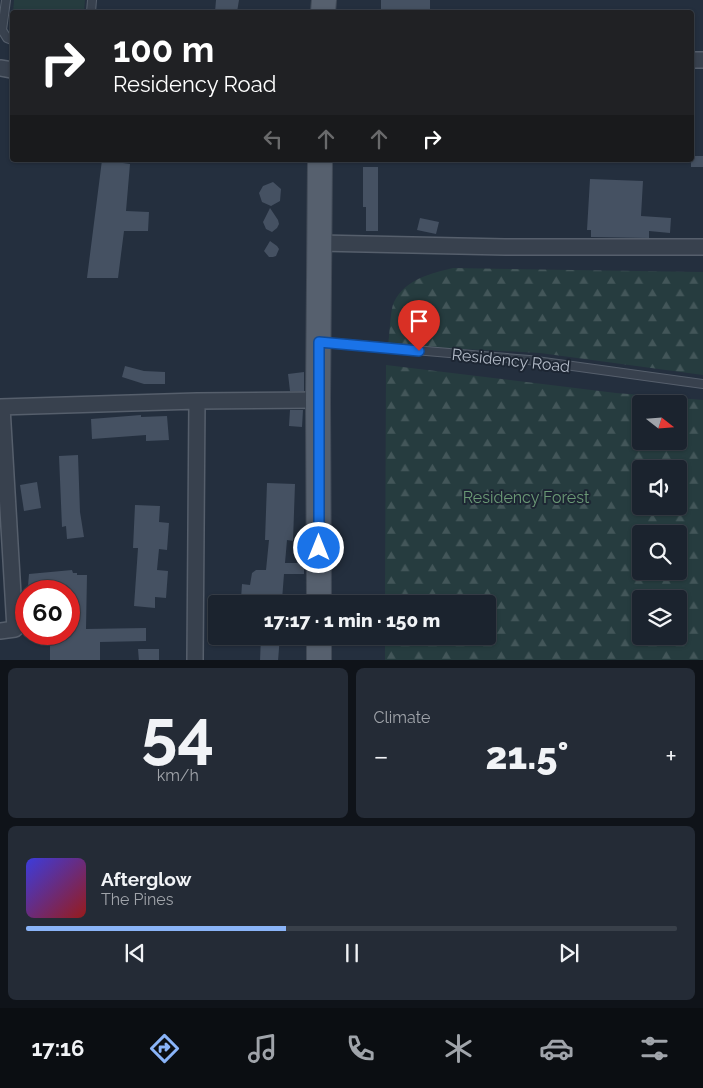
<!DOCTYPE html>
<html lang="en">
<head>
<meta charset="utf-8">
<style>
	body { margin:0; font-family:Raleway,sans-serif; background:#242b36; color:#f1f3f6; height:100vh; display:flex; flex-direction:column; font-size:19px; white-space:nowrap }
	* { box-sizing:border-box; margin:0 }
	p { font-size:16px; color:#a0a4aa }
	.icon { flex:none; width:28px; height:28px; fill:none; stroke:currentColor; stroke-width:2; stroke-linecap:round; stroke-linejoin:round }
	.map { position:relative; height:660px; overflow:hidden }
	.side { display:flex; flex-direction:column; gap:8px; padding:8px; background:#0f1319; flex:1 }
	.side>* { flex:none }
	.banner { position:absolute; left:10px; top:10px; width:684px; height:152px; border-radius:5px; box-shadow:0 1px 4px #0004,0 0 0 1px #39404a; background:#202124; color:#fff; overflow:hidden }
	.needle { width:32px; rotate:107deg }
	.controls { position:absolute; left:632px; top:395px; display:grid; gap:10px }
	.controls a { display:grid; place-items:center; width:55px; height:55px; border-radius:5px; background:#1b232e; box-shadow:0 1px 4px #0004,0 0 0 1px #39404a; font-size:25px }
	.speed { position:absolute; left:15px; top:580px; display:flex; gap:10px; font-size:25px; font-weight:700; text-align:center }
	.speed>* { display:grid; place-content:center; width:65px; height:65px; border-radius:50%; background:#1b232e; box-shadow:0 1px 4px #0004,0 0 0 1px #39404a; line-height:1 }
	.speed .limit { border:8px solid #d22; background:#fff; color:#111 }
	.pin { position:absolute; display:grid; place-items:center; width:42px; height:42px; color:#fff; margin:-51px -21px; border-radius:50% 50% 50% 0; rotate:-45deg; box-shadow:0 0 5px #0007 }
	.pin .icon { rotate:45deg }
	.me { position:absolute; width:55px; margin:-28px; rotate:0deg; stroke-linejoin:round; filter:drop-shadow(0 0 4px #0008) }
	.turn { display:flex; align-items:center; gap:18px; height:105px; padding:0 20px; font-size:22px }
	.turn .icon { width:65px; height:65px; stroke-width:2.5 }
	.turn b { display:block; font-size:35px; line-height:42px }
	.lanes { display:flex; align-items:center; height:48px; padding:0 20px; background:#0003; justify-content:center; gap:25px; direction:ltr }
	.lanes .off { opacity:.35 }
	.big { font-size:38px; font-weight:800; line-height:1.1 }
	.side .card { flex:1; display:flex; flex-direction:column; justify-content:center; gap:8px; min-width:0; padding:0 18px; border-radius:8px; background:#242b36 }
	.side .dial { align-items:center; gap:0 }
	.dial b { font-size:65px; line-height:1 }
	.song { display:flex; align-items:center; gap:15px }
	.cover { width:60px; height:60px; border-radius:8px; background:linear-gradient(135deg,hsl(240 70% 55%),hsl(0 70% 35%)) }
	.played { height:5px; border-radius:2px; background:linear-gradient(90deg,#8ab4f8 40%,#39404a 40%) }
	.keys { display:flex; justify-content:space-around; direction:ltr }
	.heat { display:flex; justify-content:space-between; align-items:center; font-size:28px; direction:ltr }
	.side .tiles { flex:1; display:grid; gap:8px; grid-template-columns:1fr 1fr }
	.card:last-child { grid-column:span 2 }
	.trip { position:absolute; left:208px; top:595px; width:288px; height:50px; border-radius:5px; background:#1b232e; box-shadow:0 1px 4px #0004,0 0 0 1px #39404a; font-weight:800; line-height:50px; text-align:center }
	.menu { display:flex; height:80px; justify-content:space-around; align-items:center; background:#0b0e12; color:#a0a4aa }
	.menu .icon { width:35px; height:35px }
	.menu .on { color:#8ab4f8 }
	.menu b { font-size:22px; color:#f1f3f6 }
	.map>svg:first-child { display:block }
	.grass { fill:#263c3f }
	.forest { fill:url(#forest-firs); fill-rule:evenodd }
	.building { fill:#455162 }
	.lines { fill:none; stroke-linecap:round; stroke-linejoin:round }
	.lane-casing { stroke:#565f6c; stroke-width:10 }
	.street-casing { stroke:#565f6c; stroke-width:18 }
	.primary-casing { stroke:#414a57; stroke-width:26 }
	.lane { stroke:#38414e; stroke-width:8 }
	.street { stroke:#38414e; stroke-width:15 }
	.primary { stroke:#56606e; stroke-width:24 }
	.route-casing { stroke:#114b97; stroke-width:12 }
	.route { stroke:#1a73e8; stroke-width:9 }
	.labels { text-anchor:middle; stroke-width:4; stroke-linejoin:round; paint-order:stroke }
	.street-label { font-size:16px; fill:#b4bcc9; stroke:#1d2633 }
	.park-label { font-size:16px; fill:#6b9a76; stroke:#1d2633 }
</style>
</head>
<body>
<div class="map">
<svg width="703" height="661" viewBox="0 0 703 661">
	<defs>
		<pattern id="forest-firs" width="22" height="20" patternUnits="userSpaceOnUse" patternTransform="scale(1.25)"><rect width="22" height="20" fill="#263c3f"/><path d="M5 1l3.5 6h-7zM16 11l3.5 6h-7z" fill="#435659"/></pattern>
	</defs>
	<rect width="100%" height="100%" fill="#242f3e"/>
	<path class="grass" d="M14 0H85L84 12H13Z"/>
	<path class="forest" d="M453 268 703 272V375L540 353 388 345C390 334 390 310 394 302 405 279 432 273 453 268Z
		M386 365 616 393 703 400V660H385V636H486V604H385ZM641 404H679V441H641ZM641 469H679V506H641ZM641 534H679V571H641ZM641 599H679V636H641Z"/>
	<path class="building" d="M216 0H239L237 12H215Z
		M381 0H430V12H381Z
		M691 156H703V167H691Z
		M102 160 130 164 126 211 149 212 148 231H124L118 278H87Z
		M363 167H378V231H366V207H363Z
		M590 179 643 181 641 216 671 218 670 233 649 231V238L591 237V230H587Z
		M273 182 281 189 280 201 271 206 262 202 259 193 263 186Z
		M270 208 278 220 279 224 277 228 272 232 266 229 263 222Z
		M420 218 439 222 436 234 417 230Z
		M270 241 277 246 279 249 276 256 273 257H269L264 251Z
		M125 366 144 371 165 372V384H144L122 377Z
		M304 372V391H290L288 374Z
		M290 410H303L302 427 289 426Z
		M141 415V417L167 416 169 440 146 441V435L92 439 91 419Z
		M78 455 80 512 84 537 67 539 66 526 62 527 59 456Z
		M37 482 41 508 24 511 20 485Z
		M267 483 295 484 293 541 287 540 285 563H304V574H284L282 600 262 598 261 601 241 599 242 584 250 585 252 573 256 570H266L269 540H265Z
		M135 505 160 506 159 522 169 523 167 550 159 549 157 570 168 571 166 598 155 597V608L134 606 138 548H133Z
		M72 570 73 573H77V575H87L86 629 146 628V641L100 642V661H50V634H69V591H53V584L28 586 29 574Z
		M261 636H280L278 661H260Z
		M138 649H159V661H139Z"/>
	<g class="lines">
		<g class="lane-casing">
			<path id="lane" d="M6 0 2 30 7 38 12 40
				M91 12 92 0
				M322 342 529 360 703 384"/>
		</g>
		<g class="street-casing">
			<path id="street" d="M691 60H703
				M0 68 12 70
				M319 243 505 247H703
				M0 407 197 401 318 400
				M0 631 15 629 2 407
				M195 661 197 401"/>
		</g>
		<g class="primary-casing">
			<path id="primary" d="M323 12 324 0
				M319 604 318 400 320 160
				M319 636V661"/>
		</g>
		<use href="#lane" class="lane"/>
		<use href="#street" class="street"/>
		<use href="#primary" class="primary"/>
	</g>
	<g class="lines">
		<g class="route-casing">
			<path id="route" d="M319 548V342L419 351"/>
		</g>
		<use href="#route" class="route"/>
	</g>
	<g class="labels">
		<g class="street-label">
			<text transform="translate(511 360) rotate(6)" y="6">Residency Road</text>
		</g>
		<g class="park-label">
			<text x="526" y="503">Residency Forest</text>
		</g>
	</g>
</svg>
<div class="controls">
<a><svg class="needle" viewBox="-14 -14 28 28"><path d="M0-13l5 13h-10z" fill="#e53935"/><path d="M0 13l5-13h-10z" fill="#a0a4aa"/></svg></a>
<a><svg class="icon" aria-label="sound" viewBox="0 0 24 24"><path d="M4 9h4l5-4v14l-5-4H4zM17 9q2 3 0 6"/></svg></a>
<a><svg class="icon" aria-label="search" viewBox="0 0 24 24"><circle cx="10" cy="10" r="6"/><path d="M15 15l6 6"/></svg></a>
<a><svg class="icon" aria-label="layers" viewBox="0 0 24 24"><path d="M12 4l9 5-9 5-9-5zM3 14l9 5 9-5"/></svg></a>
</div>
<div class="speed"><div class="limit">60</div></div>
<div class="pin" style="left:419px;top:351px;background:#d93025"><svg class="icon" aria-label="arrive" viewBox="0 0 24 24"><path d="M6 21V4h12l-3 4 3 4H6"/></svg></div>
<svg class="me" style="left:319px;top:548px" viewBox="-20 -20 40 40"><circle r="17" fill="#1a73e8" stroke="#fff" stroke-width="3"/><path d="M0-11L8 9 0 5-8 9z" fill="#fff"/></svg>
<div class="trip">17:17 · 1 min · 150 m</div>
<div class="banner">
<div class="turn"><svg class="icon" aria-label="right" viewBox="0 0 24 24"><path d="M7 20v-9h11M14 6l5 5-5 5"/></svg><div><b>100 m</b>Residency Road</div></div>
<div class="lanes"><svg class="icon off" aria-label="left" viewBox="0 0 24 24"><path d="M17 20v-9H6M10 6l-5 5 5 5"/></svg><svg class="icon off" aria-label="ahead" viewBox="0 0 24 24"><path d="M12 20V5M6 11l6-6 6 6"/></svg><svg class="icon off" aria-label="ahead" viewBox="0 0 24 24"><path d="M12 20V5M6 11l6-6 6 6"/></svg><svg class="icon" aria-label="right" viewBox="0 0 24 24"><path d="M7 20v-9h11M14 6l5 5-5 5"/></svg></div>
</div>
</div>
<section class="side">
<div class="tiles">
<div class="card dial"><b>54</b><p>km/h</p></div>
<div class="card"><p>Climate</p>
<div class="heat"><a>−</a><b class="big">21.5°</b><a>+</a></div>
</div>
<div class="card">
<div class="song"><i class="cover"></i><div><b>Afterglow</b><p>The Pines</p></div></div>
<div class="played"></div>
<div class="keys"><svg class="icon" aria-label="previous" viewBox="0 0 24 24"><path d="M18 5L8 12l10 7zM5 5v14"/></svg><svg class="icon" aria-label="pause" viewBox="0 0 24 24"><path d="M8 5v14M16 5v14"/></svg><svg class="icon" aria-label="next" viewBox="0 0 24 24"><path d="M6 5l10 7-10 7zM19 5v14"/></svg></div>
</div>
</div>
</section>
<nav class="menu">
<b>17:16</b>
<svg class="icon on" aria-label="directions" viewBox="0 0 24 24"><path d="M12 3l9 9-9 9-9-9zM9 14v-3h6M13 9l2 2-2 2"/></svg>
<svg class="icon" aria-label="music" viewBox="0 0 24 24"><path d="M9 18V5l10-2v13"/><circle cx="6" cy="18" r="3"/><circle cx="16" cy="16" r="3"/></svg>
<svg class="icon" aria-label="phone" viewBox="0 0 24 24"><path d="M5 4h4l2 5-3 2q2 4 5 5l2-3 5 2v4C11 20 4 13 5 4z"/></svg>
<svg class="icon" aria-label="climate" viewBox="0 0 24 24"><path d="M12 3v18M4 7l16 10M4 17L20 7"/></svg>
<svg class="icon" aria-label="car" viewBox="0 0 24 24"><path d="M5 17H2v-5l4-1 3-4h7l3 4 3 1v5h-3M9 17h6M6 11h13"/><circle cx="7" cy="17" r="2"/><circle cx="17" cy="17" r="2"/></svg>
<svg class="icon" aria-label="filters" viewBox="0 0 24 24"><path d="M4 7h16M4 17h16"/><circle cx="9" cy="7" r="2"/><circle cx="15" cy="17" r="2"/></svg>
</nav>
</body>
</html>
